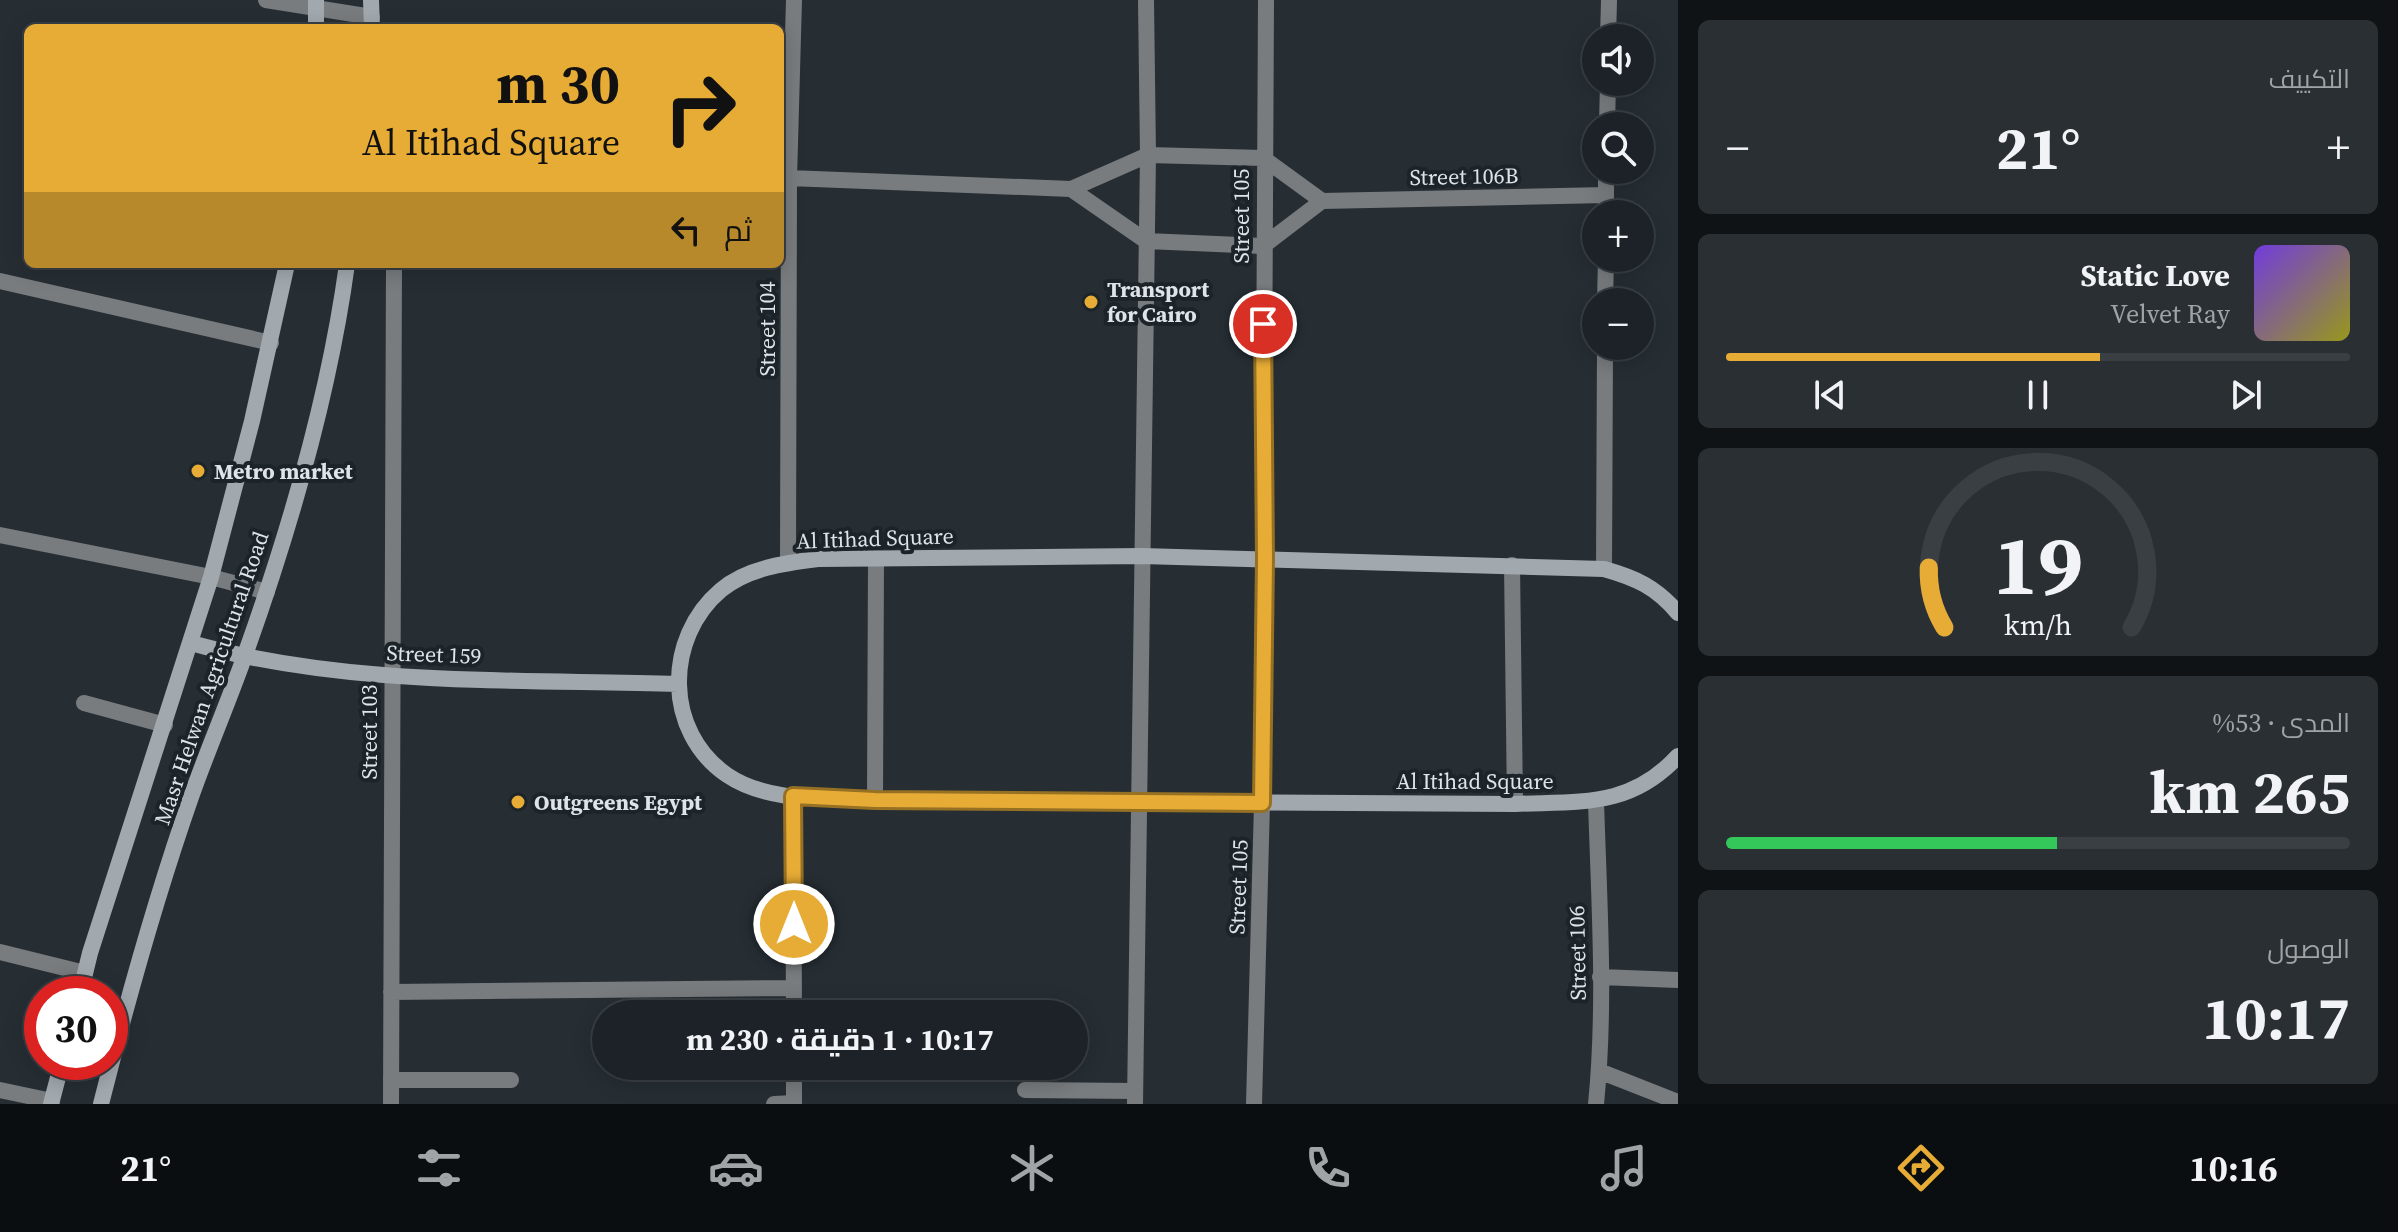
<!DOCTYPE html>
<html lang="ar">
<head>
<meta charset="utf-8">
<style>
	body { margin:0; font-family:"Source Serif 4",Cairo,serif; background:#292f33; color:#f1f3f6; direction:rtl; height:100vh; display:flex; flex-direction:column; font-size:30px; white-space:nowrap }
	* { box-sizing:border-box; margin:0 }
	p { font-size:26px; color:#a0a4a7 }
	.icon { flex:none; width:44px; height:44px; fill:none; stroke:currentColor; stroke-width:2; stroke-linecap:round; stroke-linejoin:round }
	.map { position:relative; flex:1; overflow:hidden; direction:ltr }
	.drawer { display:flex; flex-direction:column; gap:20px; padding:20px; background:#0f1315; width:720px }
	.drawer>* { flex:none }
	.top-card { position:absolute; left:24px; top:24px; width:760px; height:244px; border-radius:12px; box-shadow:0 4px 20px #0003,0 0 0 2px #3a3f44; direction:rtl; background:#e7ac36; color:#111; overflow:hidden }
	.controls { position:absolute; left:1582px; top:24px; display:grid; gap:16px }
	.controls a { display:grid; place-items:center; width:72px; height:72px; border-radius:50%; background:#1c2227; box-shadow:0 4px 20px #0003,0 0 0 2px #3a3f44; font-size:40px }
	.speed { position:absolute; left:24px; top:976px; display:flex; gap:16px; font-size:40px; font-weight:700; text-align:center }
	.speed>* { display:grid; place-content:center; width:104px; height:104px; border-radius:50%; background:#1c2227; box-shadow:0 4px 20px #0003,0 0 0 2px #3a3f44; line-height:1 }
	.speed .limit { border:12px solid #d22; background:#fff; color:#111 }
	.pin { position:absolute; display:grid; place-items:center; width:68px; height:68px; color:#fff; margin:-34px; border:4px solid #fff; border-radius:50%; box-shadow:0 2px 8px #0007 }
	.me { position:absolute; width:88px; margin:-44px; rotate:0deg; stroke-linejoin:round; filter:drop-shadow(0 0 6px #0008) }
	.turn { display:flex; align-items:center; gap:28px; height:168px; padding:0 32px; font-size:36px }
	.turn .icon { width:104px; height:104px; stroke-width:2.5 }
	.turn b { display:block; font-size:56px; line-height:68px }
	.then { display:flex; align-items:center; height:76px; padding:0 32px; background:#0003; gap:16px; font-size:30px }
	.big { font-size:60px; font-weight:700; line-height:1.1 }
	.drawer .tile { flex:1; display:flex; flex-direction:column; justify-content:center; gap:12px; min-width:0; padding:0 28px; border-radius:12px; background:#292f33 }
	.drawer .dial { align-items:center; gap:0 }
	.dial svg { height:208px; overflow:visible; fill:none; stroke:#3a3f44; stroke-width:7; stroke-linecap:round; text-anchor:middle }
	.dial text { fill:#f1f3f6; stroke:none }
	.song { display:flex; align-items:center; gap:24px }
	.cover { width:96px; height:96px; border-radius:12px; background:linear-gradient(135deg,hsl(260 70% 55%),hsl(60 70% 35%)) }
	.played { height:8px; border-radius:4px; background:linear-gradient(90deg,#e7ac36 60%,#3a3f44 60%) }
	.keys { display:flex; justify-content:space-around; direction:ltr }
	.heat { display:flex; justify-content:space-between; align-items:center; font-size:44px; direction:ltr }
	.charge { height:12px; border-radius:6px; background:linear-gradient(90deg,#34c759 53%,#3a3f44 0) }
	.trip { position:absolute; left:592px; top:1000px; width:496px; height:80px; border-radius:40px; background:#1c2227; box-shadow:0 4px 20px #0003,0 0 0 2px #3a3f44; font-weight:700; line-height:80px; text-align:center; direction:rtl }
	.dock { display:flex; height:128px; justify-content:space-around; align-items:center; background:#0b0e10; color:#a0a4a7 }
	.dock .icon { width:56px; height:56px }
	.dock .active { color:#e7ac36 }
	.dock b { font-size:36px; color:#f1f3f6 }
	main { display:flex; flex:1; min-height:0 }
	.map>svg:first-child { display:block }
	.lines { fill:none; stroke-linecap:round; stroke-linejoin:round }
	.lane { stroke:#787c7f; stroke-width:16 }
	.street { stroke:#787c7f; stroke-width:16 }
	.secondary { stroke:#a2a9ae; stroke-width:16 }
	.route-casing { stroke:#967023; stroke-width:20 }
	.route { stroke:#e7ac36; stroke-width:14 }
	.poi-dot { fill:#e7ac36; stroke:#1c242a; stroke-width:3 }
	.labels { text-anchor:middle; stroke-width:8; stroke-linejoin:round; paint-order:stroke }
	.street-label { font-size:22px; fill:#dfe4e8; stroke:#1c242a }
	.poi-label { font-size:22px; font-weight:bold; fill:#dfe4e8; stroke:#1c242a; text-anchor:start }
</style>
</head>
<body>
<main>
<section class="drawer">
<div class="tile"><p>التكييف</p>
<div class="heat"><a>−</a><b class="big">21°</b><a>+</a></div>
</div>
<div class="tile">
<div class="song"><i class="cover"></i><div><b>Static Love</b><p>Velvet Ray</p></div></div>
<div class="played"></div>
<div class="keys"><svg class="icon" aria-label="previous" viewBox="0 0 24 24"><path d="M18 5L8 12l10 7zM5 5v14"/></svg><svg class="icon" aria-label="pause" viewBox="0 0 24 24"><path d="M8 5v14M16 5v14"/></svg><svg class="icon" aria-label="next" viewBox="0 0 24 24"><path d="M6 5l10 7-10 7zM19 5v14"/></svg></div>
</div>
<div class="tile dial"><svg viewBox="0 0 100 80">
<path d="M14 69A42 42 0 1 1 86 69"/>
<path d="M14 69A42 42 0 0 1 8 46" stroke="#e7ac36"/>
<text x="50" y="56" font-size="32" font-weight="700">19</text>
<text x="50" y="72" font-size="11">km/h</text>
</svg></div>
<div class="tile"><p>المدى · 53%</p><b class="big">265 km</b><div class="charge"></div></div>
<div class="tile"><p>الوصول</p><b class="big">10:17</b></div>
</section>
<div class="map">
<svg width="1678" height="1104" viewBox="0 0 1678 1104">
	<rect width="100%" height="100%" fill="#262e34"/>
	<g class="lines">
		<path class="lane" d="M84 703 165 725
			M0 952 85 973
			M391 1080H511
			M0 1090 52 1101
			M1025 1090 1135 1091
			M774 1104 794 1103"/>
		<path class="street" d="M266 0 372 17
			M1608 38 1609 0
			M1607 126 1608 82
			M789 178 1071 189 1148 155 1263 158 1322 201
			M1071 189 1146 241 1263 246 1322 201 1606 195
			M1606 214V170
			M0 281 271 343
			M1605 302 1606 258
			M0 535 211 577 267 592
			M788 563 789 178 794 0
			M1512 565 1515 804
			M1604 569 1605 346
			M793 796 794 1014
			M875 800 876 558
			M1600 977 1678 980
			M391 992 794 988
			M794 1066V1104
			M1599 1071 1678 1102
			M391 1104 394 264
			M1135 1104 1148 155 1146 0
			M1254 1104 1262 803 1266 0
			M1596 1104C1606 1004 1599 901 1596 801"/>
		<path class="secondary" d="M316 0V28
			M371 0 372 28
			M1678 613C1656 587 1636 578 1604 569L1142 556 818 559C785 563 747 568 721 590 664 638 664 732 727 775 768 803 827 798 875 800L1515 804C1581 801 1630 808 1678 756
			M191 643C348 687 516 679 678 684
			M80 994 90 953 211 577 252 421 287 264
			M51 1104 62 1062
			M101 1104C127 1001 156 897 191 797 208 749 228 703 245 655 290 529 329 397 347 264"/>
	</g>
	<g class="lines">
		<g class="route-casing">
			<path id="route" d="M794 924 793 796 875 800 1262 803 1265 559 1263 324"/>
		</g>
		<use href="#route" class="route"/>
	</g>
	<g class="poi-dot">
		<circle cx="1091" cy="302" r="8"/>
		<circle cx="198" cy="471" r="8"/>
		<circle cx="518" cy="802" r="8"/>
	</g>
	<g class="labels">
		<g class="street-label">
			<text transform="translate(1464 176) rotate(-1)" y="8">Street 106B</text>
			<text transform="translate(1241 216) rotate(-90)" y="8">Street 105</text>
			<text transform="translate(767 329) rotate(-90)" y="8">Street 104</text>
			<text transform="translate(875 538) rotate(-2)" y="8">Al Itihad Square</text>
			<text transform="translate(434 654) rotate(2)" y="8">Street 159</text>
			<text transform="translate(211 678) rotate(-71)" y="8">Masr Helwan Agricultural Road</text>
			<text transform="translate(369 732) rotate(-90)" y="8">Street 103</text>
			<text x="1475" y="789">Al Itihad Square</text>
			<text transform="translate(1238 887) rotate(-88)" y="8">Street 105</text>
			<text transform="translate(1577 953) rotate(-91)" y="8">Street 106</text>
		</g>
		<g class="poi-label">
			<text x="1107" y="297">Transport<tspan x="1107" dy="25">for Cairo</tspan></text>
			<text x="214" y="479">Metro market</text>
			<text x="534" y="810">Outgreens Egypt</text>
		</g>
	</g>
</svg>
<div class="controls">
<a><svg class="icon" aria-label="sound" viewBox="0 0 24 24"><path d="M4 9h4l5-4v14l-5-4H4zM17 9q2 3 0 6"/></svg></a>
<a><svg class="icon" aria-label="search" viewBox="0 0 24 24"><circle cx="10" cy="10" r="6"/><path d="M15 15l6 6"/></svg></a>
<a>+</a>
<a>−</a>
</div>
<div class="speed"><div class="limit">30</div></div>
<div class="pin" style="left:1263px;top:324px;background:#d93025"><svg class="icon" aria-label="arrive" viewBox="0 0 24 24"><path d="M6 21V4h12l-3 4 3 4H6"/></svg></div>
<svg class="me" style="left:794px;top:924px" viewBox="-20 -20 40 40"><circle r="17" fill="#e7ac36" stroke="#fff" stroke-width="3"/><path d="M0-11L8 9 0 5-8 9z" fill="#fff"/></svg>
<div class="trip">10:17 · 1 دقيقة · 230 m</div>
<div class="top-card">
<div class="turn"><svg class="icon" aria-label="right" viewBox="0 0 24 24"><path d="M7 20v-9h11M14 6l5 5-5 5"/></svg><div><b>30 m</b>Al Itihad Square</div></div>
<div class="then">ثم<svg class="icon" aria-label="left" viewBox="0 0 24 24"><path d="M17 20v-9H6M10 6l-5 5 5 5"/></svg></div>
</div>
</div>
</main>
<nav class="dock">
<b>10:16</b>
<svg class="icon active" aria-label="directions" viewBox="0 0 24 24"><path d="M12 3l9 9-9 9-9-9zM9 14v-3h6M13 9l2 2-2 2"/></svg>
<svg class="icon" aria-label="music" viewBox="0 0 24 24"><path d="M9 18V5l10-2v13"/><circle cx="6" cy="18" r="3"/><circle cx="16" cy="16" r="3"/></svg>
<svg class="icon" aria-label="phone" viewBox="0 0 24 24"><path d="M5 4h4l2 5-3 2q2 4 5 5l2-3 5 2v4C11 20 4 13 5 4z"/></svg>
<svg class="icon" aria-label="climate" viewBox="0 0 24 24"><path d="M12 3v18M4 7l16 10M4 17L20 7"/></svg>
<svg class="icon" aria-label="car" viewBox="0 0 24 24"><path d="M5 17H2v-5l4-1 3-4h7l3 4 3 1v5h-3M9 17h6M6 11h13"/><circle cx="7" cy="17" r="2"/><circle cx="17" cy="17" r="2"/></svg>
<svg class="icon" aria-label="filters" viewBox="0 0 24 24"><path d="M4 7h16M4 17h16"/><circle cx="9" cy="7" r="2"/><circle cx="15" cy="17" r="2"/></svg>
<b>21°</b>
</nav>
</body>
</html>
